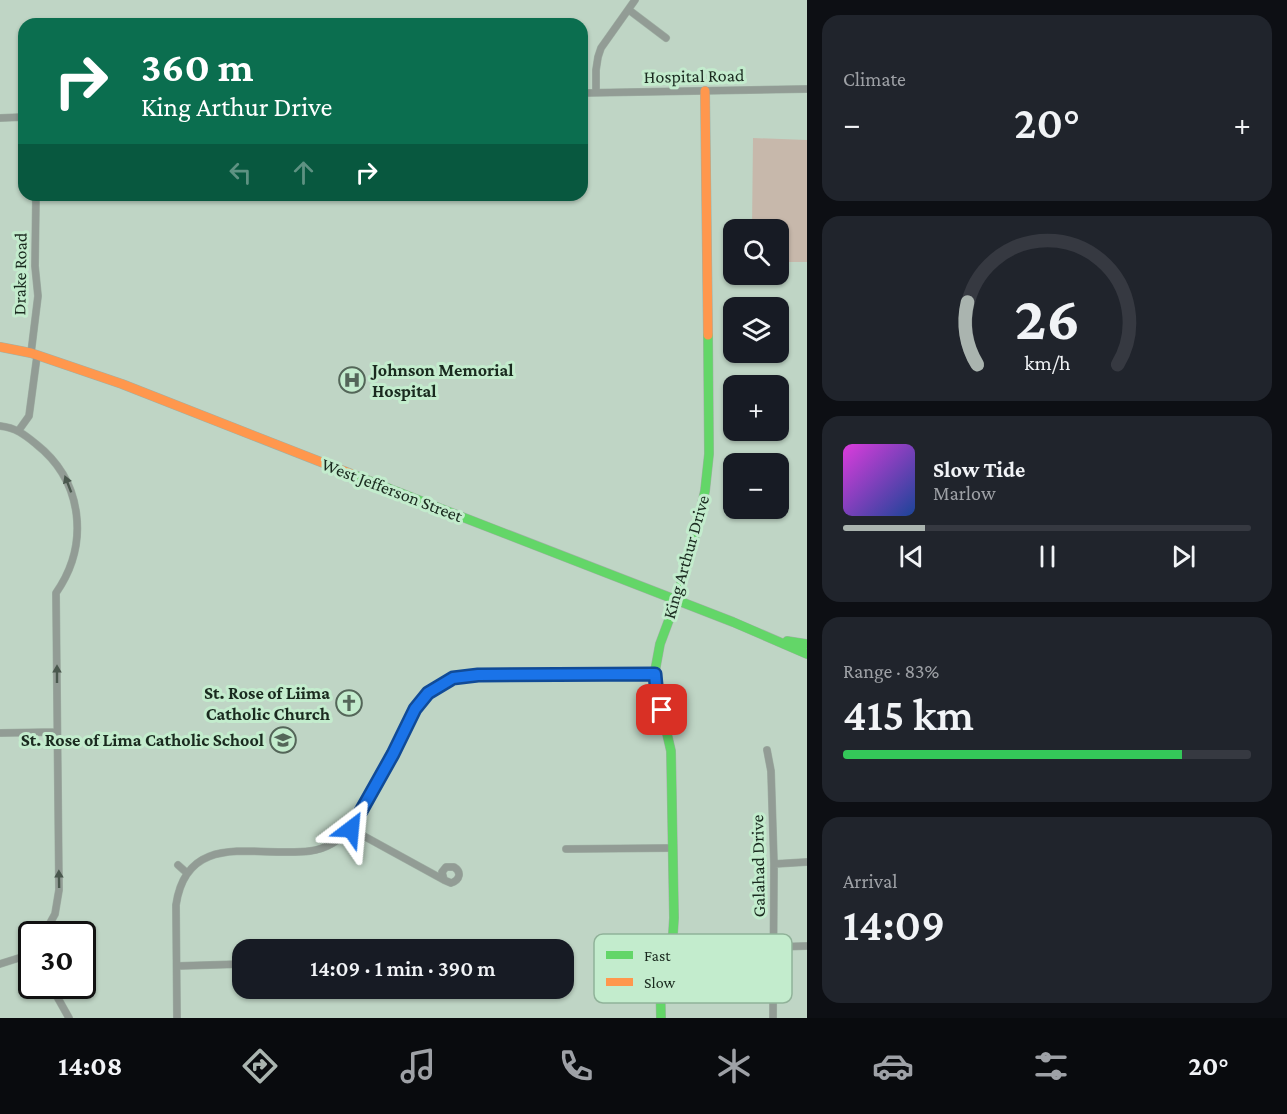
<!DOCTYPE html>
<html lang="en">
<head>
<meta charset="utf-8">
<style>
	body { margin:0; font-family:"Crimson Pro",serif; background:#20242c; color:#f1f3f6; height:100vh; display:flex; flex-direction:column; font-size:22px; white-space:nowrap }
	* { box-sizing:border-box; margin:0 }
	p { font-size:20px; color:#9ea1a6 }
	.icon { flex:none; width:33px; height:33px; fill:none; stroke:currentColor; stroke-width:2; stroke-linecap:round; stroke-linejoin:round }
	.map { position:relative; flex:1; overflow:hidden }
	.details { display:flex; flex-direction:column; gap:15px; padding:15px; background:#0d0f14; width:480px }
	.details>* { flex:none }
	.guide { position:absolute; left:18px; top:18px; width:570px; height:183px; border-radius:18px; box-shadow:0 2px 4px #0004; background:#0b6e4f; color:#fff; overflow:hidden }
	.controls { position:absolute; left:723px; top:219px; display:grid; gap:12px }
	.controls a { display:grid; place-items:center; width:66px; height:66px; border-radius:12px; background:#171b24; box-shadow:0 2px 4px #0004; font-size:30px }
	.speed { position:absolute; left:18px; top:921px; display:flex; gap:12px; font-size:30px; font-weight:700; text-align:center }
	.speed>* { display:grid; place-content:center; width:78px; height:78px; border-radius:50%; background:#171b24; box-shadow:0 2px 4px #0004; line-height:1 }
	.speed .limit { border:3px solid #111; border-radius:9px; background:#fff; color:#111 }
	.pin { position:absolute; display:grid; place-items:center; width:51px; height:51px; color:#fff; margin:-26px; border-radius:12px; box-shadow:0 3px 9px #0006 }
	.me { position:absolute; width:66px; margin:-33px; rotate:29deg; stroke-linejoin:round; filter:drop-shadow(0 0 4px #0008) }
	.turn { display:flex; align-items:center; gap:21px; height:126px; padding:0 24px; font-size:27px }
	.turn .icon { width:78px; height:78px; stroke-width:2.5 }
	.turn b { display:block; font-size:42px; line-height:51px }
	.lanes { display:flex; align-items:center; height:57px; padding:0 24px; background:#0003; justify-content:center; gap:30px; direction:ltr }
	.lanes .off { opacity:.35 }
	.big { font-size:45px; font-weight:600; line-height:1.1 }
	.details .card { flex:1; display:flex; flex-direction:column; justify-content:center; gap:9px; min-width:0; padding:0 21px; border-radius:18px; background:#20242c }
	.details .dial { align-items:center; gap:0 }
	.dial svg { height:156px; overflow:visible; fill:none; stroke:#363941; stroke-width:7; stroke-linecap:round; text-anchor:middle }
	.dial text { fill:#f1f3f6; stroke:none }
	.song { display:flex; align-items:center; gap:18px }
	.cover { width:72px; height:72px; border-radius:9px; background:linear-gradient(135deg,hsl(300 70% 55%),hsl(220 70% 35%)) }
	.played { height:6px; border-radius:3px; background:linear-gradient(90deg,#aab4af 20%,#363941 20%) }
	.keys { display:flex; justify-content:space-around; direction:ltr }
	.heat { display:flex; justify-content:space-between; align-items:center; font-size:33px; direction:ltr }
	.charge { height:9px; border-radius:4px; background:linear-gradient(90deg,#34c759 83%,#363941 0) }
	.trip { position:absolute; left:232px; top:939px; width:342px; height:60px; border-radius:18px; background:#171b24; box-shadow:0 2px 4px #0004; font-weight:600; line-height:60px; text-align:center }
	.tabs { display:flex; height:96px; justify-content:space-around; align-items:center; background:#090b0e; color:#9ea1a6 }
	.tabs .icon { width:42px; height:42px }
	.tabs .selected { color:#aab4af }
	.tabs b { font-size:27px; color:#f1f3f6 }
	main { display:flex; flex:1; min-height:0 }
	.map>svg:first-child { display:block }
	.pitch { fill:#c7b8ab }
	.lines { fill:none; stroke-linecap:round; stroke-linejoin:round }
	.street-casing { stroke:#a0b1a5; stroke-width:8 }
	.fast-casing { stroke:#a0b1a5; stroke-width:10 }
	.slow-casing { stroke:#a0b1a5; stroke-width:10 }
	.street { stroke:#929c95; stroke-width:7 }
	.fast { stroke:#63d668; stroke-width:9 }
	.slow { stroke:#ff974d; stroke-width:9 }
	.oneway { fill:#4a584e }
	.route-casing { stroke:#114b97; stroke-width:15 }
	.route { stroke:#1a73e8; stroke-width:10 }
	.labels { text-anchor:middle; stroke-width:6; stroke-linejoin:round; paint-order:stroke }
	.street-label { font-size:18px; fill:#1a2a1f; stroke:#c3eccd }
	.poi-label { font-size:18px; font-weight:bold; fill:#1a2a1f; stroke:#c3eccd; text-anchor:end }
	.key { fill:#c3eccd; stroke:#90b299; stroke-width:1.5 }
	.key-label { font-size:16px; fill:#1a2a1f }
</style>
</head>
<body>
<main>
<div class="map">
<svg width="807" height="1018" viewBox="0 0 807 1018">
	<rect width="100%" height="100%" fill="#bfd5c5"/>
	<path class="pitch" d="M753 138 807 140V262H779L778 230 752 229Z"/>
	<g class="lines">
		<g class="street-casing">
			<path id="street" d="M629 10 666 38
				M596 92V70L598 57 601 48 635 0
				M582 93 807 89
				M0 118 24 117
				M31 353 38 296 35 266 36 195
				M0 426C16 428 24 434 36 444 83 481 90 544 56 593L59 890 55 914 44 934
				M19 430 29 416 37 356
				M0 733 57 732
				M767 750 771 771 774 864 773 1018
				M351 829 444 880 442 872 446 867H454C462 872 460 880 451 883L444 880
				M566 849 673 848
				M774 864 807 862
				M178 865 187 873
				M774 947 807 946
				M22 957 32 967
				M0 964 22 957 32 949
				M177 966 243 964
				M49 986 55 993 69 1018
				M177 1018 176 905C187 829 258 858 310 851 327 849 339 840 351 829L393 754 415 709 428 693 442 683 453 678 466 675 655 673"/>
		</g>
		<g class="fast-casing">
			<path id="fast" d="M354 475 733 622 807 654
				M787 641 807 644
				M661 1018 660 973 673 934 674 918 671 751 657 691 655 671 660 644 676 601 692 547 705 491 709 454 708 335"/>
		</g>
		<g class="slow-casing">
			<path id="slow" d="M705 91 708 335
				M0 347 31 353 122 384 354 475"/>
		</g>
		<use href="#street" class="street"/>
		<use href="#fast" class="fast"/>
		<use href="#slow" class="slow"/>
	</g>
	<defs><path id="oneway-solid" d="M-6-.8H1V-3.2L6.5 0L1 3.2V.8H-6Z" transform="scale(1.5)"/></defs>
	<g class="oneway">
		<use href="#oneway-solid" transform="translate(68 484) rotate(-111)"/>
		<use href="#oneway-solid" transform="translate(57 674) rotate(-90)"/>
		<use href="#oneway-solid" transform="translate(59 879) rotate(-91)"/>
	</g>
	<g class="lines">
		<g class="route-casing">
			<path id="route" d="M351 829 393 754 415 709 428 693 453 678 478 675 655 674 657 696 662 710"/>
		</g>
		<use href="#route" class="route"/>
	</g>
	<defs>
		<g id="hospital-ring" transform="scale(1.35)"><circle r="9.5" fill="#c3eccd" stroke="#546659" stroke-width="1.5"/><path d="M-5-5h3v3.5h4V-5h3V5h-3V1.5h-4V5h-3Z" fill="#546659"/></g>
		<g id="church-ring" transform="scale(1.35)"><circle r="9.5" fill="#c3eccd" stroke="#546659" stroke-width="1.5"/><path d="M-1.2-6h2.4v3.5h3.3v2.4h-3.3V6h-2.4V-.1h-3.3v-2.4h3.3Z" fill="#546659"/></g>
		<g id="school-ring" transform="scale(1.35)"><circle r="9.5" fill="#c3eccd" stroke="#546659" stroke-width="1.5"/><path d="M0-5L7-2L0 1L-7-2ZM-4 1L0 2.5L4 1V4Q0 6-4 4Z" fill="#546659"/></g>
	</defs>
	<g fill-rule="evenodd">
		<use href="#hospital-ring" x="352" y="380"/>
		<use href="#church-ring" x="349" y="703"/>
		<use href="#school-ring" x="283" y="740"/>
	</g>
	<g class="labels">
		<g class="street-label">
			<text transform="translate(694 76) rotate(-1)" y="6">Hospital Road</text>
			<text transform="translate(20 274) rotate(-89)" y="6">Drake Road</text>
			<text transform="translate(392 490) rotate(21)" y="6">West Jefferson Street</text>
			<text transform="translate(686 557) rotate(-74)" y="6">King Arthur Drive</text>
			<text transform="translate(758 866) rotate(-91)" y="6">Galahad Drive</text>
		</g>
		<g class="poi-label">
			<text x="372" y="376" text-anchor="start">Johnson Memorial<tspan x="372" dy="21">Hospital</tspan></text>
			<text x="330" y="699">St. Rose of Liima<tspan x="330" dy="21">Catholic Church</tspan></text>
			<text x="264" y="746">St. Rose of Lima Catholic School</text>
		</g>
	</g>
	<rect x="594" y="934" width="198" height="69" rx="9" class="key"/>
	<rect x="606" y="951" width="27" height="8" fill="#63d668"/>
	<rect x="606" y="978" width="27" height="8" fill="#ff974d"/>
	<g class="key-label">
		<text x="644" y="961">Fast</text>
		<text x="644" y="988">Slow</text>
	</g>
</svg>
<div class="controls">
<a><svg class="icon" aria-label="search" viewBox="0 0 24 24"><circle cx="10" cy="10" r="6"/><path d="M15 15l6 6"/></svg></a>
<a><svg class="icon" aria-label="layers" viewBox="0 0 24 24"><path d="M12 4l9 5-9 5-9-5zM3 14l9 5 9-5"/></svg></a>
<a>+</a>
<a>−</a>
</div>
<div class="speed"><div class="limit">30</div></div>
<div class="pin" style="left:662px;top:710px;background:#d93025"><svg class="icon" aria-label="arrive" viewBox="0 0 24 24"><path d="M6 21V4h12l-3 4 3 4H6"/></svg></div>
<svg class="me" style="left:351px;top:829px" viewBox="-20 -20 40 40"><path d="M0-17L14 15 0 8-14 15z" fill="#1a73e8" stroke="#fff" stroke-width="4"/></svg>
<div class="trip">14:09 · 1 min · 390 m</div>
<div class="guide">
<div class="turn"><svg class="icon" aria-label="right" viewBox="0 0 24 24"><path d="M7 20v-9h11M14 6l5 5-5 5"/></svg><div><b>360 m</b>King Arthur Drive</div></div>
<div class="lanes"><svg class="icon off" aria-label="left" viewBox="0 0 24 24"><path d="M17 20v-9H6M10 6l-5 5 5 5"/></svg><svg class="icon off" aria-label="ahead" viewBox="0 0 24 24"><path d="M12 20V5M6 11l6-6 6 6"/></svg><svg class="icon" aria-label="right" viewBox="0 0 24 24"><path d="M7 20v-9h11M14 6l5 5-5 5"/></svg></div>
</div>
</div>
<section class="details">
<div class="card"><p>Climate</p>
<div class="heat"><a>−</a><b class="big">20°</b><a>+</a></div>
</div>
<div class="card dial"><svg viewBox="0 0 100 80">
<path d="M14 69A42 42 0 1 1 86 69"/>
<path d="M14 69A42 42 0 0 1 9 37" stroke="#aab4af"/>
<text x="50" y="56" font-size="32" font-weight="700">26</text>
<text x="50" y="72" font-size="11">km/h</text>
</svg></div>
<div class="card">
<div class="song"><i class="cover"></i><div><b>Slow Tide</b><p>Marlow</p></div></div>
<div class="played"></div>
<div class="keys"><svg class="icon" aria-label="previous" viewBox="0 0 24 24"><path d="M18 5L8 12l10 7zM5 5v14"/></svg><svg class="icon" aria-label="pause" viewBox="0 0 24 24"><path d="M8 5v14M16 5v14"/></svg><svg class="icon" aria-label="next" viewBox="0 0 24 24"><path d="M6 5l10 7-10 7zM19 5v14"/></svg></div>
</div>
<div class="card"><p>Range · 83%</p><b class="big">415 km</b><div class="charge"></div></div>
<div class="card"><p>Arrival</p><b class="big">14:09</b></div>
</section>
</main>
<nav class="tabs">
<b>14:08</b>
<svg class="icon selected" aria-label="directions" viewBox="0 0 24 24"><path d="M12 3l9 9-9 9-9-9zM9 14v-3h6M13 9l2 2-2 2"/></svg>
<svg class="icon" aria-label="music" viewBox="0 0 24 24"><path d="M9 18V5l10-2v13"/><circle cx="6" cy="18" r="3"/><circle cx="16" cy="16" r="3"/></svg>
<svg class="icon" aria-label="phone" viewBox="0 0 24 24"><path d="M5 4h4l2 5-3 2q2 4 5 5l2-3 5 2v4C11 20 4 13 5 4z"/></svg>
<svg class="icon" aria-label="climate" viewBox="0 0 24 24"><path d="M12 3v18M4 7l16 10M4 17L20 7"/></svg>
<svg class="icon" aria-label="car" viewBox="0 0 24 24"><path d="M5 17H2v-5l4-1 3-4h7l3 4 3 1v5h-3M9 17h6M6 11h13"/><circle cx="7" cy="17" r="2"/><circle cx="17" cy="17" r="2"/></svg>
<svg class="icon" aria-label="filters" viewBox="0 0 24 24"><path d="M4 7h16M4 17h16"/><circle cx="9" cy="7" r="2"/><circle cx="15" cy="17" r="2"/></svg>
<b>20°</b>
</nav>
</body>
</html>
